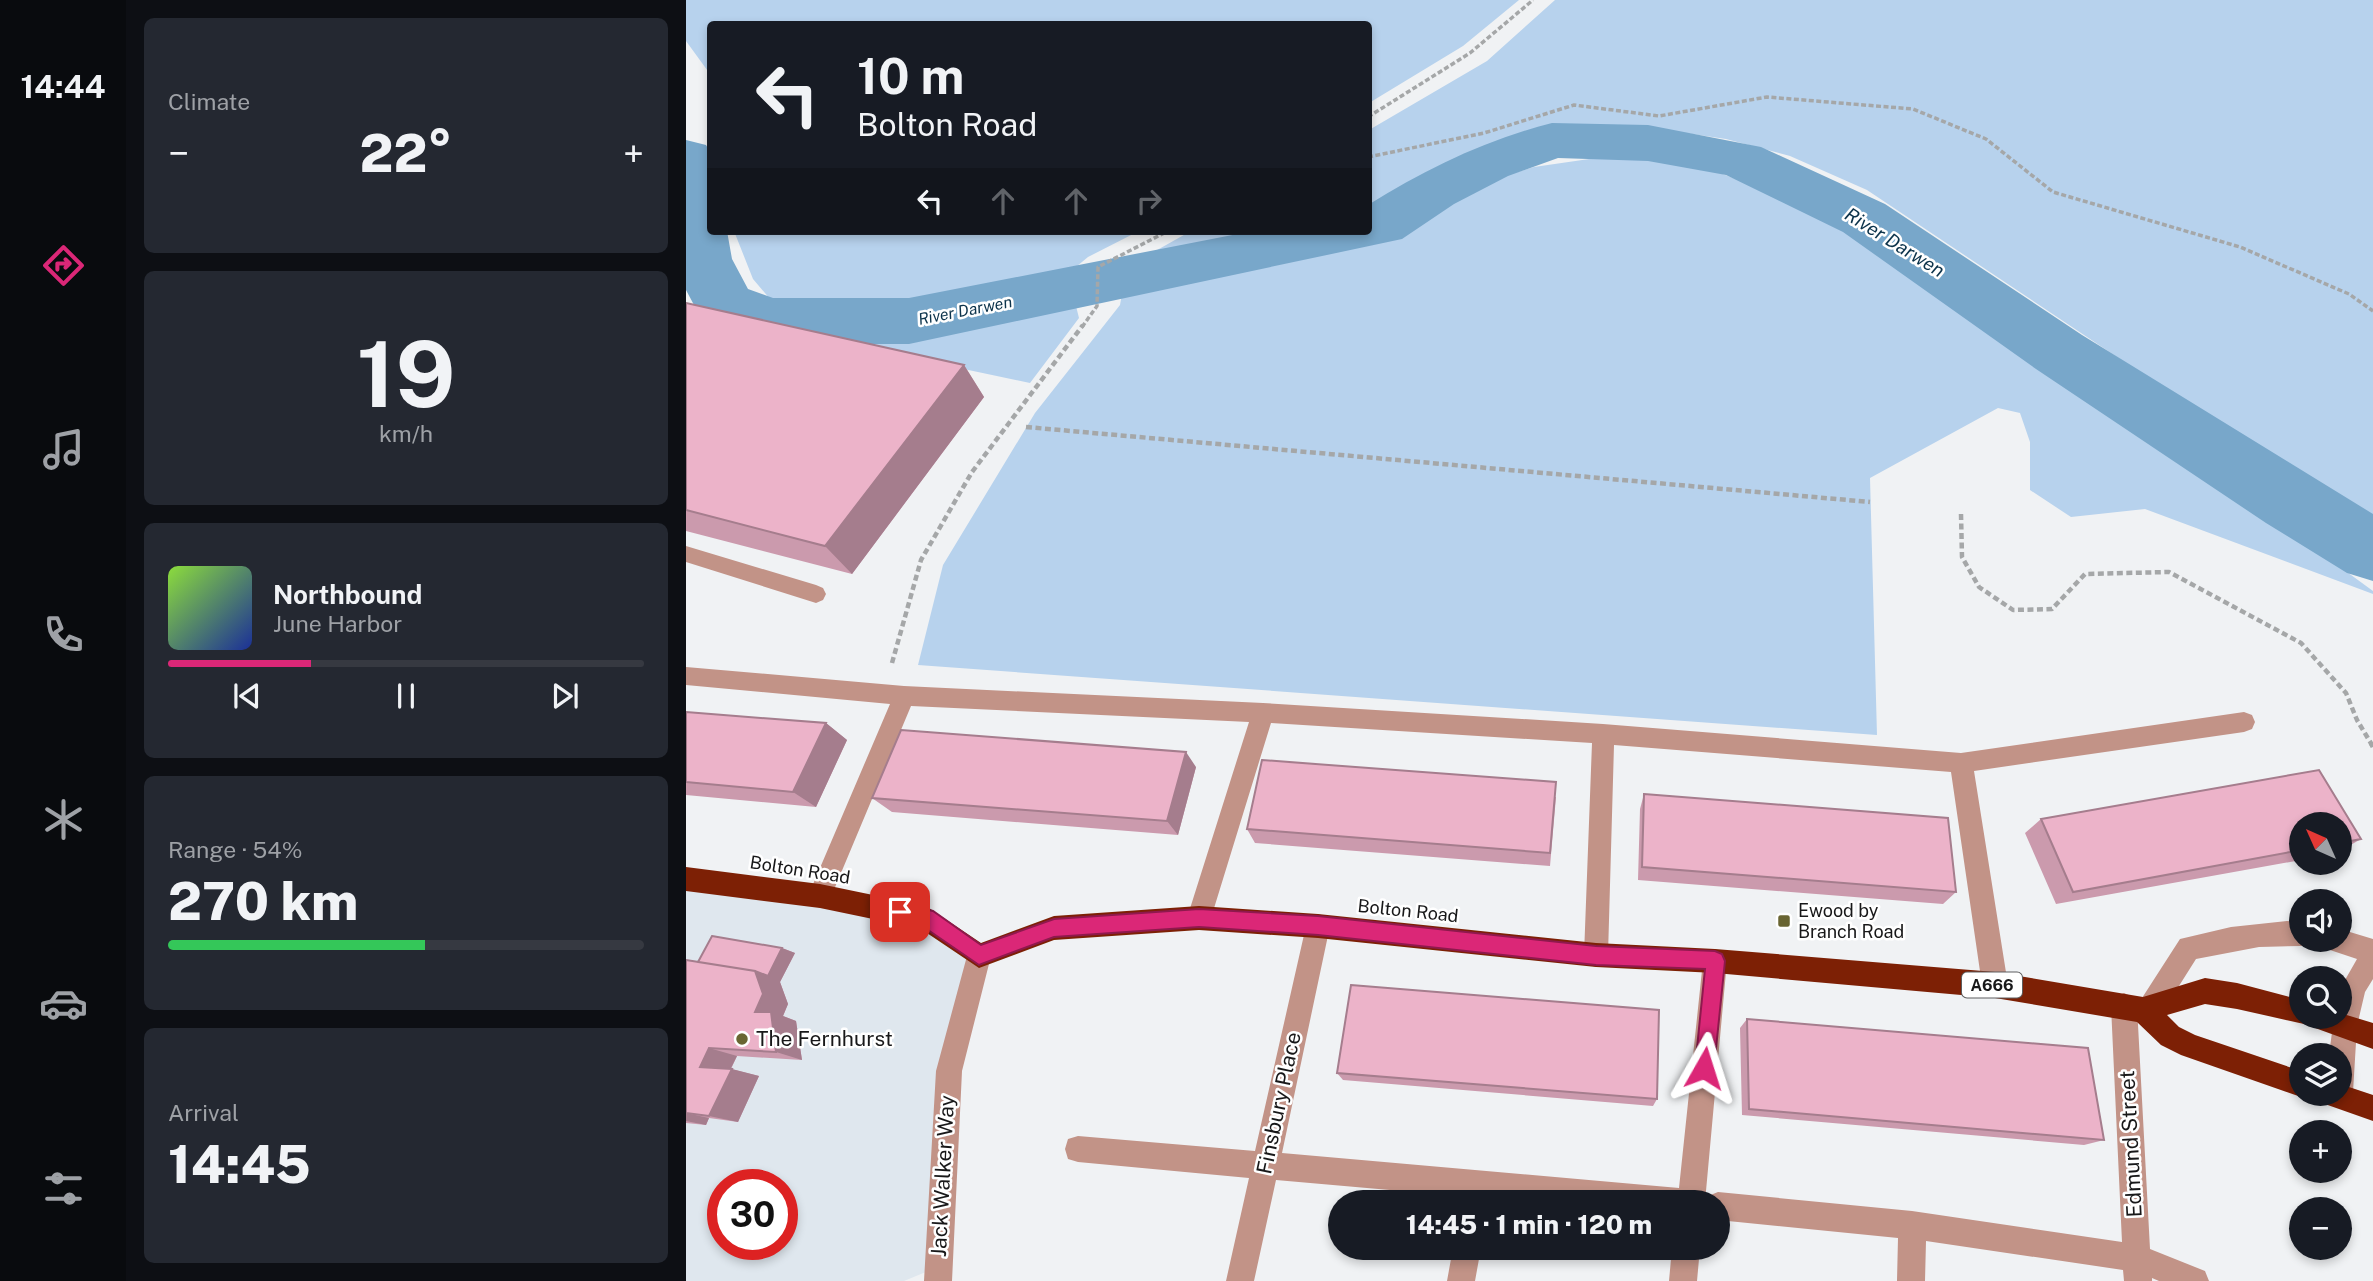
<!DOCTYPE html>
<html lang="en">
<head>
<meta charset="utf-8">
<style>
	body { margin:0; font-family:"Public Sans",sans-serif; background:#242831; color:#f1f3f6; height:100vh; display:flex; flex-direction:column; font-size:26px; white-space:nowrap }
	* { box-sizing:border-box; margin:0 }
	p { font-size:23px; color:#9ea1a6 }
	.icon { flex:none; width:38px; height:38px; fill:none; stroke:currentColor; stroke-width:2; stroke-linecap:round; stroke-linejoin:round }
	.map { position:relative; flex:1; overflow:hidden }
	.sheet { display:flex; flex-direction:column; gap:18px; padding:18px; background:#0d0f14; width:560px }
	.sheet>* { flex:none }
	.hud { position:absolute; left:21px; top:21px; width:665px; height:214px; border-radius:7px; box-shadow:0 4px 10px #0003; background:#171b24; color:#f1f3f6; overflow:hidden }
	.needle { width:46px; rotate:315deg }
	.fabs { position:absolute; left:1603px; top:812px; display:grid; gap:14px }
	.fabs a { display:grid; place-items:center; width:63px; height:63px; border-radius:50%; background:#171b24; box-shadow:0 4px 10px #0003; font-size:35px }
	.speed { position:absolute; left:21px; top:1169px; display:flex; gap:14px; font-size:35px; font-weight:700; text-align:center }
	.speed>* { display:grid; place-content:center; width:91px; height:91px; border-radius:50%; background:#171b24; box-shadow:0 4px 10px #0003; line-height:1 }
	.speed .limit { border:10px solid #d22; background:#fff; color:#111 }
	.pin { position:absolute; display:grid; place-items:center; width:60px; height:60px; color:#fff; margin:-30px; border-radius:14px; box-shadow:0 4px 10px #0006 }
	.me { position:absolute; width:77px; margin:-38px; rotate:6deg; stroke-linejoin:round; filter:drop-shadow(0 0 5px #0008) }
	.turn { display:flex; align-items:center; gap:24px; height:147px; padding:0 35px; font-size:32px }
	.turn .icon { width:91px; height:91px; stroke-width:2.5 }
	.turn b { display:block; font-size:49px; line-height:60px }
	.lanes { display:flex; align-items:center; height:66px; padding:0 35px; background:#0003; justify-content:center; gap:35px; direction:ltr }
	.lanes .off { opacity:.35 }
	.big { font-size:52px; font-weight:800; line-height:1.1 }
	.sheet .tile { flex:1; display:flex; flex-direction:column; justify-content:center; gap:10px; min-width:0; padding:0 24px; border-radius:10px; background:#242831 }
	.sheet .dial { align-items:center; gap:0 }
	.dial b { font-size:91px; line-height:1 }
	.song { display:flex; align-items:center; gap:21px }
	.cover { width:84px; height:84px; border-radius:10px; background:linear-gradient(135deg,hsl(90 70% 55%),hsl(230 70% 35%)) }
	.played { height:7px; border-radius:4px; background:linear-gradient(90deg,#db2777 30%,#363941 30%) }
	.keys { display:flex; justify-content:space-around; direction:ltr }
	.heat { display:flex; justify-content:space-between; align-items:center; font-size:38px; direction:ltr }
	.charge { height:10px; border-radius:5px; background:linear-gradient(90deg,#34c759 54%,#363941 0) }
	.trip { position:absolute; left:642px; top:1190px; width:402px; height:70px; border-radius:35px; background:#171b24; box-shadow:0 4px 10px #0003; font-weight:800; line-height:70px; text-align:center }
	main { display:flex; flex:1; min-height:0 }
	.menu { display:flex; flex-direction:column; width:126px; justify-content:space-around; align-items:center; background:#090b0e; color:#9ea1a6 }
	.menu .icon { width:49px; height:49px }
	.menu .current { color:#db2777 }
	.menu b { font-size:32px; color:#f1f3f6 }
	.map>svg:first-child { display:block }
	.built { fill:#dfe7ee; fill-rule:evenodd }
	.green { fill:#b7d2ed }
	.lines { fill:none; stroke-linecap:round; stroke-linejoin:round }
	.river { fill:#78a7ca; fill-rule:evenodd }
	.path-far2 { stroke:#a5a7a8; stroke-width:3.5; stroke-dasharray:5 2.5; stroke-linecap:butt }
	.path-far1 { stroke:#a5a7a8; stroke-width:4.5; stroke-dasharray:6 3.5; stroke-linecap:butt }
	.path { stroke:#a5a7a8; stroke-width:5; stroke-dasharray:9 4.5; stroke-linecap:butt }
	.minor { fill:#c29387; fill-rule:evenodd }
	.highway { fill:#7d2005; fill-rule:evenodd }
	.wall { fill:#cb9aad }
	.shaded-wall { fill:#a57d8d }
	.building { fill:#ecb3c9; stroke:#a57d8d; stroke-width:2 }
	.route { fill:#db2777; stroke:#8e194d; stroke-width:2 }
	.poi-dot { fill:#696532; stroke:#fff; stroke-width:2.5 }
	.labels { text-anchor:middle; stroke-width:5; stroke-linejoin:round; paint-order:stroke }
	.far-water-label { font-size:16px; font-style:italic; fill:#0c334b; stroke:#fff }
	.shield { fill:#fff; stroke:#5d5d5e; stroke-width:2 }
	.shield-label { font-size:16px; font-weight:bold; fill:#181819 }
	.street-label { font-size:18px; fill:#181819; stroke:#fff }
	.poi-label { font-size:18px; fill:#181819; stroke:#fff; text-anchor:start }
	.water-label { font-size:19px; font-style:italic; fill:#0c334b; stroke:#fff }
	.near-poi-label { font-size:21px; fill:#181819; stroke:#fff; text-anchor:start }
	.near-street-label { font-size:21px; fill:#181819; stroke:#fff }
</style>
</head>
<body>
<main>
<nav class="menu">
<b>14:44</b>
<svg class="icon current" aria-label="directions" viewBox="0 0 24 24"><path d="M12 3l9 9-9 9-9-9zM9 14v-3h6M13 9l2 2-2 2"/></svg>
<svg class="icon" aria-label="music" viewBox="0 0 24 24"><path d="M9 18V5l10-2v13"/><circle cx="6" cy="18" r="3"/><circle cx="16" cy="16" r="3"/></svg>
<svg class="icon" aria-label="phone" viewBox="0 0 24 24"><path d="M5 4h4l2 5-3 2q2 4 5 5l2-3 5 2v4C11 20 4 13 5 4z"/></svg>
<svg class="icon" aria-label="climate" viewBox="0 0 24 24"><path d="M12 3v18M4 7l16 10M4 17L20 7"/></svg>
<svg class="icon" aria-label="car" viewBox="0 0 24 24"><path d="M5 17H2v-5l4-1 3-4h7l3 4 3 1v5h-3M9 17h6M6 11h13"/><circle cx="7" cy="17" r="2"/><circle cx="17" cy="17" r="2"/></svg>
<svg class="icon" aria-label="filters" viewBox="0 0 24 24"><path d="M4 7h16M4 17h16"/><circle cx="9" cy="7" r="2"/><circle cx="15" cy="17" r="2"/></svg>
</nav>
<section class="sheet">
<div class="tile"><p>Climate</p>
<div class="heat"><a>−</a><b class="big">22°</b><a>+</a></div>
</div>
<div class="tile dial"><b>19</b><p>km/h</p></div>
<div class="tile">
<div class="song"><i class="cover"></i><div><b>Northbound</b><p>June Harbor</p></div></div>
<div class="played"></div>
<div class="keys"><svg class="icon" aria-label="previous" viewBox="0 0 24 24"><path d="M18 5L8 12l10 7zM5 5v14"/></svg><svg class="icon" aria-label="pause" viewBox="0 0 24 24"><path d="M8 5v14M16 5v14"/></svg><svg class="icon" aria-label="next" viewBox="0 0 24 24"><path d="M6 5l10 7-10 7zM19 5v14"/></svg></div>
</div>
<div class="tile"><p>Range · 54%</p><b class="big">270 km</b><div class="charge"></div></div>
<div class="tile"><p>Arrival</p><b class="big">14:45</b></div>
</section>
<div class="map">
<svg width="1687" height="1281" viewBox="0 0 1687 1281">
	<rect width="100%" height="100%" fill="#f0f2f4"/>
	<path class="built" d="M0 879 240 918 293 956 263 1071 252 1267 218 1281H0ZM37 1185H96V1244H37Z"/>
	<path class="green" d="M0 0H833L777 46 683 103 682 24H24V74L0 41Z
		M869 0H1687V528L1181 190 1104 156 1040 139 972 129H869L770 161 722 183 683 213V130L801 61Z
		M910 158 973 159 1029 171 1148 217 1504 450 1587 518 1687 591V594L1459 509 1385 517 1344 490V442L1334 413 1312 408 1184 478 1191 735 232 665 257 565 349 413 434 305 436 294 708 232 788 185 848 167Z
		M48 231H453L402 257 373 281 245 305 157 312 90 306 67 279Z
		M505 231H589L464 254Z
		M389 302 393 318 344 383 122 336 224 333Z"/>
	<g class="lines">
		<path class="river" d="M866 123 962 125 1075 147 1199 204 1396 335 1687 514V581L1661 573 1580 523 1350 369 1157 232 1040 175 962 161 872 158 822 176 768 204 716 239 223 344H81L16 320 0 290V140L20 145 24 152V231H41L46 259 62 289 87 298H223L567 231H682V205C740 169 799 140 866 123Z"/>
		<path class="path-far2" d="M682 117 784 53 847 0
			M682 157 798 133 888 105 973 116 1081 97 1227 109 1300 139 1367 192 1554 247 1663 294 1687 311
			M396 327 411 306 412 267 482 231"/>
		<path class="path-far1" d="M340 427 1184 502
			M1275 514 1276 557 1293 587 1327 610 1366 609 1399 574 1483 572 1615 643 1660 693 1671 720 1686 745
			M206 663 235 560 286 472 397 325"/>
		<path class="path" d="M1685 743 1687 747"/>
		<path class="minor" d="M0 546 130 585 137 588 140 594 137 600 130 603 0 562Z
			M0 667 218 686 577 703 917 724 1275 753 1558 712 1566 715 1569 722 1566 729 1558 732 1288 771 1322 985 1318 994 1309 998 1300 994 1296 985 1265 772 928 745 922 955 919 964 910 967 901 964 898 955 906 743 585 723 525 918 522 926 513 930 504 926 501 918 563 722 225 706 142 904 134 908 126 904 122 896 204 704 0 685Z
			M632 914 641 917 644 926 596 1153 993 1188 1017 961 1020 952 1029 949 1038 952 1041 961 1019 1202H840L590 1180 568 1281H540L563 1178 392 1162 382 1159 379 1149 382 1139 392 1136 569 1151 620 926 623 917Z
			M1601 921 1615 922V940H1625L1624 943 1615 946 1573 947 1510 959 1474 1016 1465 1020 1456 1016 1452 1007 1456 998 1494 939 1545 927Z
			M1654 929 1687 939V979L1679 992 1671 1026 1667 1092 1663 1101 1654 1105 1645 1101 1642 1094H1654V1055H1643L1648 1017H1654L1655 987 1671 959 1641 949 1638 940H1654Z
			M293 944 302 947 305 956 276 1071 266 1281H238L250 1071 281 956 284 947Z
			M1438 993 1447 997 1451 1006 1464 1249 1519 1271 1523 1281H1473L1466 1278V1281H1438L1437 1270 1240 1241 1239 1281H1211L1212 1238 1032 1220V1202H1020L1022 1196 1032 1192 1226 1211 1436 1242 1425 1006 1429 997Z
			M767 1248H795L789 1281H761Z
			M986 1248H1014L1011 1281H983Z"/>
		<path class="highway" d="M0 867 134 884 240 906 295 943 368 916 513 906 632 914 910 943 1029 949 1309 972 1457 997 1519 978 1551 983 1615 1000V1017H1654V1013L1687 1023V1049L1618 1024 1551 1009 1519 1004 1481 1015 1493 1027 1509 1035 1615 1071V1094H1623L1615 1097 1495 1055 1475 1045 1451 1022 1309 998 1029 973 910 967 632 938 513 930 368 940 293 968 235 929 134 908 0 891Z
			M1654 1084 1687 1095V1121L1636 1103 1632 1094H1654Z"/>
	</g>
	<path class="wall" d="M0 303 278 365 298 397 166 574 0 531Z
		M0 712 140 723 161 740 130 807 0 795Z
		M510 767 492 835 206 812 186 798Z
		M1633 770 1675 839 1654 851V824H1615V860L1370 904 1339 833 1355 819Z
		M958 794 1270 892 1257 904 952 880 954 809Z
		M870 797 864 866 569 843 561 829Z
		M96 948 109 953 94 982 102 1004 97 1016 110 1021 116 1060 51 1056 45 1069 73 1076 52 1122 23 1118 20 1125 0 1123V960L12 962Z
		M1061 1019 1418 1140 1398 1145 1056 1115 1054 1028Z
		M651 1073 971 1099 967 1106 657 1080Z"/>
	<path class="shaded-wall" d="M278 365 298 397 166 574 139 546Z
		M140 723 161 740 130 807 107 792Z
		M500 752 510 767 492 835 481 821Z
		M96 948 109 953 94 982 102 1004 97 1016 110 1021 116 1060 90 1052 69 1012V971Z
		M23 1048 51 1056 42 1074 14 1067Z
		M46 1069 73 1076 52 1122 23 1116Z
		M0 1113 23 1118 20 1125 0 1121Z"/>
	<path class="building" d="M0 303 278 365 139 546 0 510Z
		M0 712 140 723 107 792 0 782Z
		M215 730 500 752 481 821 186 798Z
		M576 760 870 782 864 853 561 829Z
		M1633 770 1675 839 1654 843V824H1615V850L1387 892 1355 819Z
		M958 794 1262 818 1270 892 956 867Z
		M26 936 96 948 82 976 69 971 12 962Z
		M0 960 69 971 77 994 69 1012H85L90 1052 23 1048 14 1067 46 1069 23 1116 0 1113Z
		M665 985 973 1010 971 1099 651 1073Z
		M1061 1019 1402 1048 1418 1140 1063 1109Z"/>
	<path class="route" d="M214 903 247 911 295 945 368 919 513 909 632 916 910 946 1029 951 1036 954 1039 961 1028 1068 1025 1075 1018 1078 1012 1075 1009 1068 1019 969 910 965 632 935 513 927 368 937 293 965 236 926 207 919 205 912 207 906Z"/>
	<g class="poi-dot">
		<rect x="1091" y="914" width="14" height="14" rx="3.5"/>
		<circle cx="56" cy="1039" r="7"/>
	</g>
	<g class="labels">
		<g class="far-water-label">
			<text transform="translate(279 310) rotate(-11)" y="6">River Darwen</text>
		</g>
		<rect class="shield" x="1276" y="972.5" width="60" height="25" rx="5"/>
		<g class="shield-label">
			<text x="1306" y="991">A666</text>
		</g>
		<g class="street-label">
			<text transform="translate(114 870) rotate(9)" y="6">Bolton Road</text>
			<text transform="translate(722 911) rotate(6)" y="6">Bolton Road</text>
		</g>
		<g class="poi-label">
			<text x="1112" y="917">Ewood by<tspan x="1112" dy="21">Branch Road</tspan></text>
		</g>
		<g class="water-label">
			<text transform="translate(1209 242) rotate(32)" y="7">River Darwen</text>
		</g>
		<g class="near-poi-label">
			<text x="70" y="1046">The Fernhurst</text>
		</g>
		<g class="near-street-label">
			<text transform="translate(593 1103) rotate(-78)" y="7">Finsbury Place</text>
			<text transform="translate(1445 1144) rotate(-93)" y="7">Edmund Street</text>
			<text transform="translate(257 1176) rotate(-87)" y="7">Jack Walker Way</text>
		</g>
	</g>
</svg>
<div class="fabs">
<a><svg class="needle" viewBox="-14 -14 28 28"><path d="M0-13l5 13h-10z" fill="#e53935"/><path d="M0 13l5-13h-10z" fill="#9ea1a6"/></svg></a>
<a><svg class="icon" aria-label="sound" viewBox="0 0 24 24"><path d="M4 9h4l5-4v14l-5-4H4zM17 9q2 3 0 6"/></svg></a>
<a><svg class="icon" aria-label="search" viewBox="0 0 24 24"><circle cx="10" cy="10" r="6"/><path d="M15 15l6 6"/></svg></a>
<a><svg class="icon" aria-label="layers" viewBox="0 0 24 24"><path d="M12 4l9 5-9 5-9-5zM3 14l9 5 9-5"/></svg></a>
<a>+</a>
<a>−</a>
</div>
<div class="speed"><div class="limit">30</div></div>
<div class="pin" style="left:214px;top:912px;background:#d93025"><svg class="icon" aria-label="arrive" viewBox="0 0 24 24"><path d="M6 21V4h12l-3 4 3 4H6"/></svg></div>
<svg class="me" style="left:1018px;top:1068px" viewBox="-20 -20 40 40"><path d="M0-17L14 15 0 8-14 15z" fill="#db2777" stroke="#fff" stroke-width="4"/></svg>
<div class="trip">14:45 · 1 min · 120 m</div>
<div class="hud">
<div class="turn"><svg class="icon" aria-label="left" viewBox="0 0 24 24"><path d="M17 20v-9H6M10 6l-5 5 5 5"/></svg><div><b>10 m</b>Bolton Road</div></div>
<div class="lanes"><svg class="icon" aria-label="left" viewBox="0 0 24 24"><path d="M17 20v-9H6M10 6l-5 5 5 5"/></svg><svg class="icon off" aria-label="ahead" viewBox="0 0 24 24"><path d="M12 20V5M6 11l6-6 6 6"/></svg><svg class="icon off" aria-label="ahead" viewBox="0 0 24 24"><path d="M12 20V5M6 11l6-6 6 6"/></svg><svg class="icon off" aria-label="right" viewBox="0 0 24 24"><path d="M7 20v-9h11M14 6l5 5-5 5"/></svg></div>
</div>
</div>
</main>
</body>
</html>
